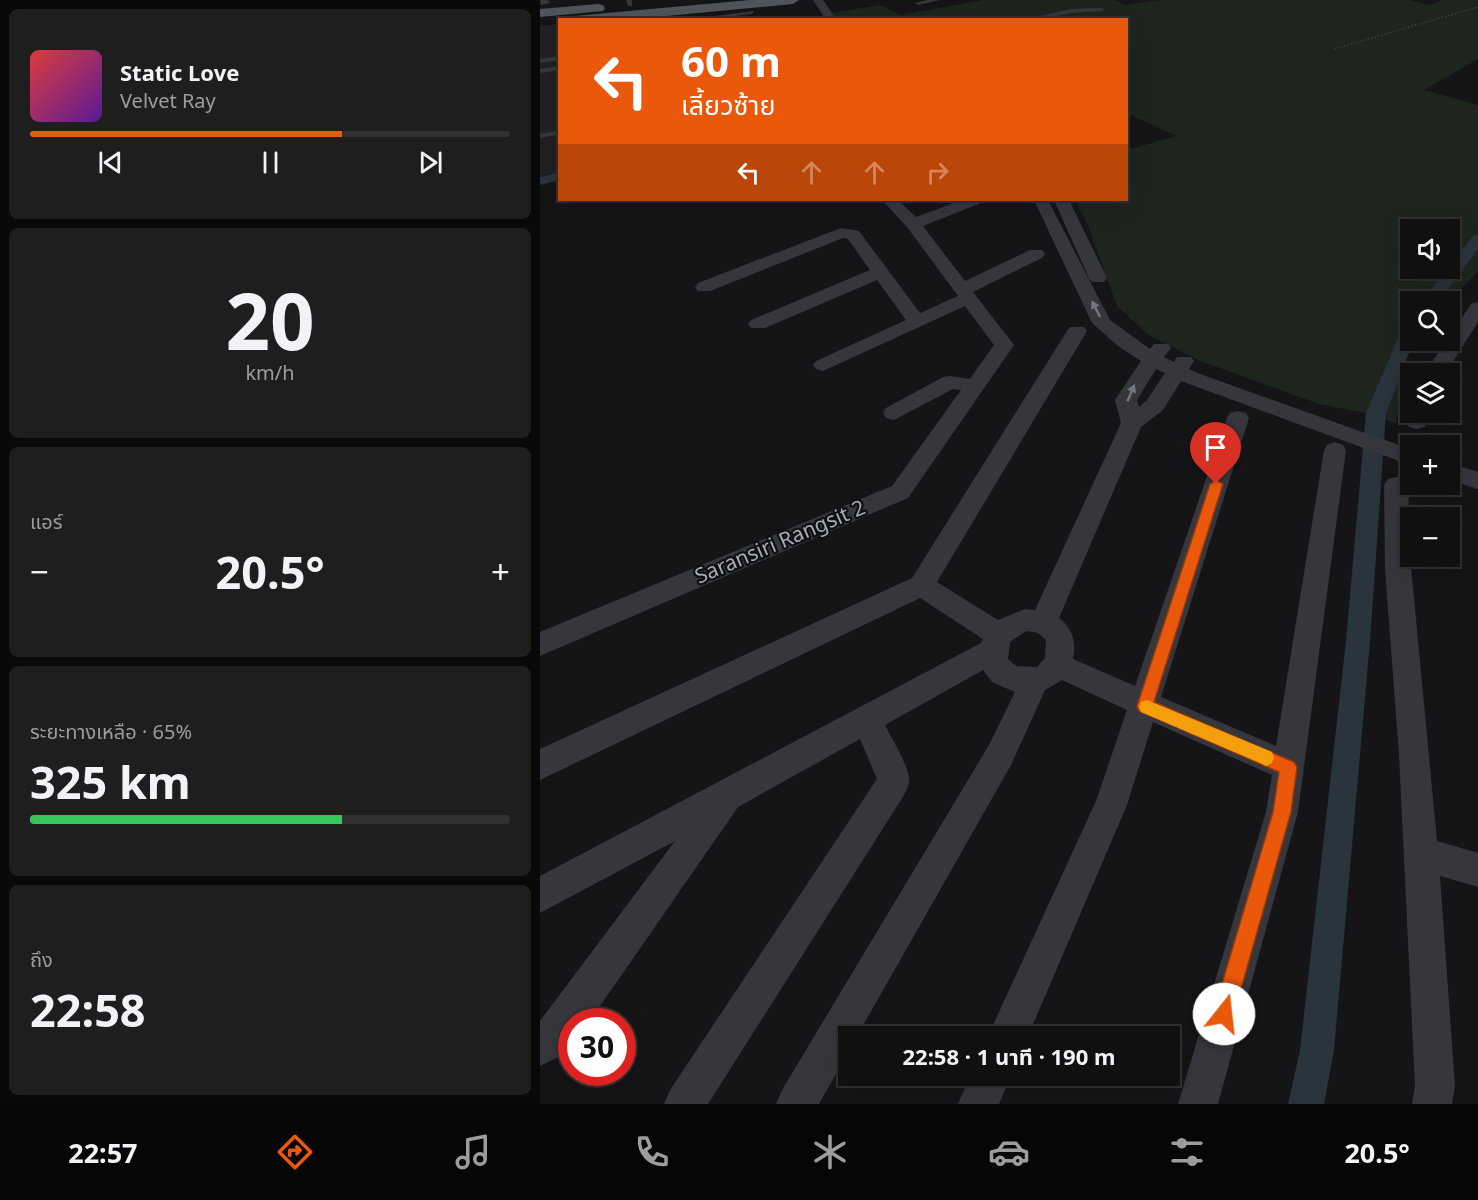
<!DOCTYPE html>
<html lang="th">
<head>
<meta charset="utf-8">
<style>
	body { margin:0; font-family:"Noto Sans","Noto Sans Thai",sans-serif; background:#1e1e1f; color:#f1f3f6; height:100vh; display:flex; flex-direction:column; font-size:22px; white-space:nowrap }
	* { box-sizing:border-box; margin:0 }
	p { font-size:20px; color:#9c9d9f }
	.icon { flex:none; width:33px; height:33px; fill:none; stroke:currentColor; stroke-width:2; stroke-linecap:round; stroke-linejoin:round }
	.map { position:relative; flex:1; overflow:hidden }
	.panel { display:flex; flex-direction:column; gap:9px; padding:9px; background:#090909; width:540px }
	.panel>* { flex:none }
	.guide { position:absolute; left:18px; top:18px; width:570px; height:183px; border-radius:0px; box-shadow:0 6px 24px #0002,0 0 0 2px #303031; background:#ea580c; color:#fff; overflow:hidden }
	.buttons { position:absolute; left:860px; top:219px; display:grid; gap:12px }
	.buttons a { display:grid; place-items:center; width:60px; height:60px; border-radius:0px; background:#101011; box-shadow:0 6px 24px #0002,0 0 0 2px #303031; font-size:30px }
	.speed { position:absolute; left:18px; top:1008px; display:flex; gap:12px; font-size:30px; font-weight:700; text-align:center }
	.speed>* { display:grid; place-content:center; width:78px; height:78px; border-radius:50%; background:#101011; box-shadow:0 6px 24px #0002,0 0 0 2px #303031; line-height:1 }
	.speed .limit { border:9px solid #d22; background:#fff; color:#111 }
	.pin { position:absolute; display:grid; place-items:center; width:51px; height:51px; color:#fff; margin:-62px -26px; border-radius:50% 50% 50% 0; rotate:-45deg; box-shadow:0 0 6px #0007 }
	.pin .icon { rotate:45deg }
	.me { position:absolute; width:66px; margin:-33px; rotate:16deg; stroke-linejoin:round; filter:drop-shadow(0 0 4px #0008) }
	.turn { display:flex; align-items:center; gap:21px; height:126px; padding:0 24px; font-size:27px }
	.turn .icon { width:78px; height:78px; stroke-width:2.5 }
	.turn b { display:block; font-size:42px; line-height:51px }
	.lanes { display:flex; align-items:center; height:57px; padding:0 24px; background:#0003; justify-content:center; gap:30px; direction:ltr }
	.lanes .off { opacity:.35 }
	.big { font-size:45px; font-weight:700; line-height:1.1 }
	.panel .card { flex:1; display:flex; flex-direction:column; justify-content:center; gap:9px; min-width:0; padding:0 21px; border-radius:9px; background:#1e1e1f }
	.panel .dial { align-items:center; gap:0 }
	.dial b { font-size:78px; line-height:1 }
	.song { display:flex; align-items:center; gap:18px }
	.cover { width:72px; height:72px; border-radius:9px; background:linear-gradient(135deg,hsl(0 70% 55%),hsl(270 70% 35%)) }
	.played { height:6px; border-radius:3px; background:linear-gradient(90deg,#ea580c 65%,#303031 65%) }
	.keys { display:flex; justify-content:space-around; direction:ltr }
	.heat { display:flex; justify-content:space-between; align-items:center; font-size:33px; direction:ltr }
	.charge { height:9px; border-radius:4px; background:linear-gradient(90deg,#34c759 65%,#303031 0) }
	.trip { position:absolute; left:298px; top:1026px; width:342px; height:60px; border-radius:0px; background:#101011; box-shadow:0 6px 24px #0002,0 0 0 2px #303031; font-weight:700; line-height:60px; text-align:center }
	.tab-bar { display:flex; height:96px; justify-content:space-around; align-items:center; background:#060607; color:#9c9d9f }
	.tab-bar .icon { width:42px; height:42px }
	.tab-bar .selected { color:#ea580c }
	.tab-bar b { font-size:27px; color:#f1f3f6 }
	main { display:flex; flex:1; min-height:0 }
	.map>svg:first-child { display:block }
	.built { fill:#212124 }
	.green { fill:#1d251e; fill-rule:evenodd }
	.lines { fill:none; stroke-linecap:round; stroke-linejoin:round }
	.canal { fill:#2a343c; fill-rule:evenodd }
	.path { stroke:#3c3e43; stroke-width:1.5; stroke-dasharray:1.5 2; stroke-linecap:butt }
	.lane { fill:#36373c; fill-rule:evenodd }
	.street { fill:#36373c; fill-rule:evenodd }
	.primary { fill:#52545b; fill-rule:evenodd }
	.oneway { fill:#747780 }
	.route { fill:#ea580c; stroke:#983908; stroke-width:1.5 }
	.slow { fill:#f59e0b }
	.labels { text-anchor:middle; stroke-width:4.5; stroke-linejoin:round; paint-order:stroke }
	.street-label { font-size:21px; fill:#a6acb8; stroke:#101012 }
</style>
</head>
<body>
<main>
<section class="panel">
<div class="card">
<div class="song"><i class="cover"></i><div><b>Static Love</b><p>Velvet Ray</p></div></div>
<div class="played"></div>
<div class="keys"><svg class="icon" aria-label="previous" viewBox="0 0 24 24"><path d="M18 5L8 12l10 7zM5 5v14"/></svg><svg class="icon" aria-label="pause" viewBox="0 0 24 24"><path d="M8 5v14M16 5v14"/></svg><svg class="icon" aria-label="next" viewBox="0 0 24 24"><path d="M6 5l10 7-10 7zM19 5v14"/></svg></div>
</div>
<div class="card dial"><b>20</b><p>km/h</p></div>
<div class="card"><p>แอร์</p>
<div class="heat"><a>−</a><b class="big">20.5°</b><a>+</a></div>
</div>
<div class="card"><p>ระยะทางเหลือ · 65%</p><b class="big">325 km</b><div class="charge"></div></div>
<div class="card"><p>ถึง</p><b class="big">22:58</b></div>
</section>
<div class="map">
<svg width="938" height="1104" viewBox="0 0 938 1104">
	<rect width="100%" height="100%" fill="#151517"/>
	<path class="built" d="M19 24V172L0 176V26Z"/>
	<path class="green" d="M443 0H574L585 5 619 0H869L890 5 902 0H938V59L884 90 938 105V272L908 301 870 302V339L856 423 821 412 779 404 658 360 607 334 577 306 547 223 535 200H586L587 150 636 136 587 113 586 20H298L291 13 340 5 361 15ZM870 230H909V268H870Z"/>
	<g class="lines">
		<path class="canal" d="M20 172V180L0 185V177Z
			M938 235V249L898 302H881L933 236Z
			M870 324V340H874L846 413 830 641 794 1050 784 1104H748L760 1050 806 641 826 413 862 329 864 325Z"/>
		<path class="path" d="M794 49 938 7"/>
		<path class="lane" d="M86 0H92V6H88Z
			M387 0H400L378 5 375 3Z
			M562 8 564 11 531 13 495 20H482L531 9Z
			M214 11 212 14 162 20H142Z
			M20 56V60L0 63V59Z
			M20 66V70L0 73V69Z
			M20 130V134L0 138V134Z"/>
		<path class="street" d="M0 0H8L10 3 1 5Z
			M273 0H283L297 20H286Z
			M342 200H358L376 217 422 200H442L441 203 383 226 425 281 490 250H502L505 254 502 258 433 292 474 345 368 498 0 656V632L352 486 421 390 413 389 354 420 346 418 343 413 346 408 403 377 410 376 430 379 454 345 425 306 283 371 276 369 273 365 276 361 366 320 337 280 225 328H211L208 324 211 320 330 270 308 239 303 238 170 291H158L155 287 158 283 301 228 319 231 380 313 418 296 367 227Z
			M494 200H508L570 320 610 349 614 344H628L631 348 624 357 634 362 637 357H651L654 361 649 369 660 374 870 449V465L641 381 623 410 601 427 519 618C532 627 537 644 533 659L595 686 687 418 690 413 698 411 706 413 709 418 621 697 736 746 784 450 787 445 795 442 803 445 806 450 758 812 678 1104H638L726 812 732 775 613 722 587 805 488 1036H448L556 801 587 710 522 680 505 690 471 765 317 1036H309V1051L279 1104H236L242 1090 449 745 475 692 452 682 443 670 345 725C351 738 370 767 369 781 368 791 359 803 354 811L168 1104H124L130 1090 337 779 320 739 198 807 49 1022H32V1044L22 1055 0 1066V1021L135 841 0 913V876L441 643 443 639 380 598 0 780V749L372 578 527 331 530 327H544L547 331 397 582 458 620 485 609 495 610 581 423 575 400 601 361 578 346 552 323ZM616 369 625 373 607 400 599 407 597 400ZM486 631 498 633 506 640 505 658 497 667 476 666 468 659 470 642Z
			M514 200H529L567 278 564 282H552L549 278Z
			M938 302V322L905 374H884L907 340H909V337L931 304Z
			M870 409V412H890L885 427 877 429 869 427 866 422Z
			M909 463 938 472V489L909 480Z
			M856 477 864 479 868 485 870 556 897 841 938 853V887L900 876 915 1086 912 1104H872L875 1086 859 755 845 569 844 485 848 479Z
			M430 1076H471L459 1104H418Z"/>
		<path class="primary" d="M210 0H259L253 4 84 20H28L34 16Z
			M58 4 63 5 65 8 63 11 0 17V9Z"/>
	</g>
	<defs><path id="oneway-solid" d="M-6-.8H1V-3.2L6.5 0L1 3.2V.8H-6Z" transform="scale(1.5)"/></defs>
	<g class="oneway">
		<use href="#oneway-solid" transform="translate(556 309) rotate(-117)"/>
		<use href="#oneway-solid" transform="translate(591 393) rotate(-67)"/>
	</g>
	<path class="route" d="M676 480 683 484 614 702 754 762 757 767 751 812 694 1014 691 1021 684 1024 676 1021 673 1014 733 812 739 772 599 711 597 706 670 484Z"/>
	<path class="slow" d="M607 700 732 752 734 758 732 763 726 766 720 763 601 712 599 707 601 702Z"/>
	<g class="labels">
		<g class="street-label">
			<text transform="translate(240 542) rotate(-23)" y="7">Saransiri Rangsit 2</text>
		</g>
	</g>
</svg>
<div class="buttons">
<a><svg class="icon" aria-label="sound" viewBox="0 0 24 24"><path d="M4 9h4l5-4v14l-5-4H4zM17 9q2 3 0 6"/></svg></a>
<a><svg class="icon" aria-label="search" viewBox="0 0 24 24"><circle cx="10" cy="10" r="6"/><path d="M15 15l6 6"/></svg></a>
<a><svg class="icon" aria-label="layers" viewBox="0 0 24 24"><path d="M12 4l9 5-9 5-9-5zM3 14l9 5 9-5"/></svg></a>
<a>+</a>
<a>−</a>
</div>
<div class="speed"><div class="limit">30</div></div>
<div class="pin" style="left:676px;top:484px;background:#d93025"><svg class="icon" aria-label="arrive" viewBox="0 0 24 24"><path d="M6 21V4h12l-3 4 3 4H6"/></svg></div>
<svg class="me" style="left:684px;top:1014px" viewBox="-20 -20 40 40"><circle r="19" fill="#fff"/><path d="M0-13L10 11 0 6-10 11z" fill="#ea580c"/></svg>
<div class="trip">22:58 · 1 นาที · 190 m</div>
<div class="guide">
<div class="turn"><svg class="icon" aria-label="left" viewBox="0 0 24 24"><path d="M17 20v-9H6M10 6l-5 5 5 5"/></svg><div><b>60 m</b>เลี้ยวซ้าย</div></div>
<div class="lanes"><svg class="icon" aria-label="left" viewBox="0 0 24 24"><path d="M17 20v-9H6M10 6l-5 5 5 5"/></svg><svg class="icon off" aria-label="ahead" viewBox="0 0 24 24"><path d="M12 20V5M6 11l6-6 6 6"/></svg><svg class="icon off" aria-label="ahead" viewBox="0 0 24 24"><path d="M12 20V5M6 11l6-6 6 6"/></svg><svg class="icon off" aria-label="right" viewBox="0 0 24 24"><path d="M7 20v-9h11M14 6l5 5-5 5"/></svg></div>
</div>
</div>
</main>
<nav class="tab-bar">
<b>22:57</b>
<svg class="icon selected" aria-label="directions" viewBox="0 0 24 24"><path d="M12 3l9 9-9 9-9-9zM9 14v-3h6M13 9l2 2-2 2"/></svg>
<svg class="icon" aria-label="music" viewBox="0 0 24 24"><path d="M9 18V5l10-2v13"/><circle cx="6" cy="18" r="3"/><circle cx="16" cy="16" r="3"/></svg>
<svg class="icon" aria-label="phone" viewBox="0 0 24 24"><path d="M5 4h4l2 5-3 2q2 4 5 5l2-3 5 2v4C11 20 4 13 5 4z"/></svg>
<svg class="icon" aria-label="climate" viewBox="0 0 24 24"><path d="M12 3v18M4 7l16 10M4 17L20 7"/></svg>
<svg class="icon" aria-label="car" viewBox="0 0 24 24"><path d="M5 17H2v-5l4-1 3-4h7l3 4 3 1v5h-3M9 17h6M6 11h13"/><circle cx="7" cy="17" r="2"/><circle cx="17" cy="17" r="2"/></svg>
<svg class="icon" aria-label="filters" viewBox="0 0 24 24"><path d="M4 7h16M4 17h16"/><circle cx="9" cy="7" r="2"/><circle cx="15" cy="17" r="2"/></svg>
<b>20.5°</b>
</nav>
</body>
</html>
